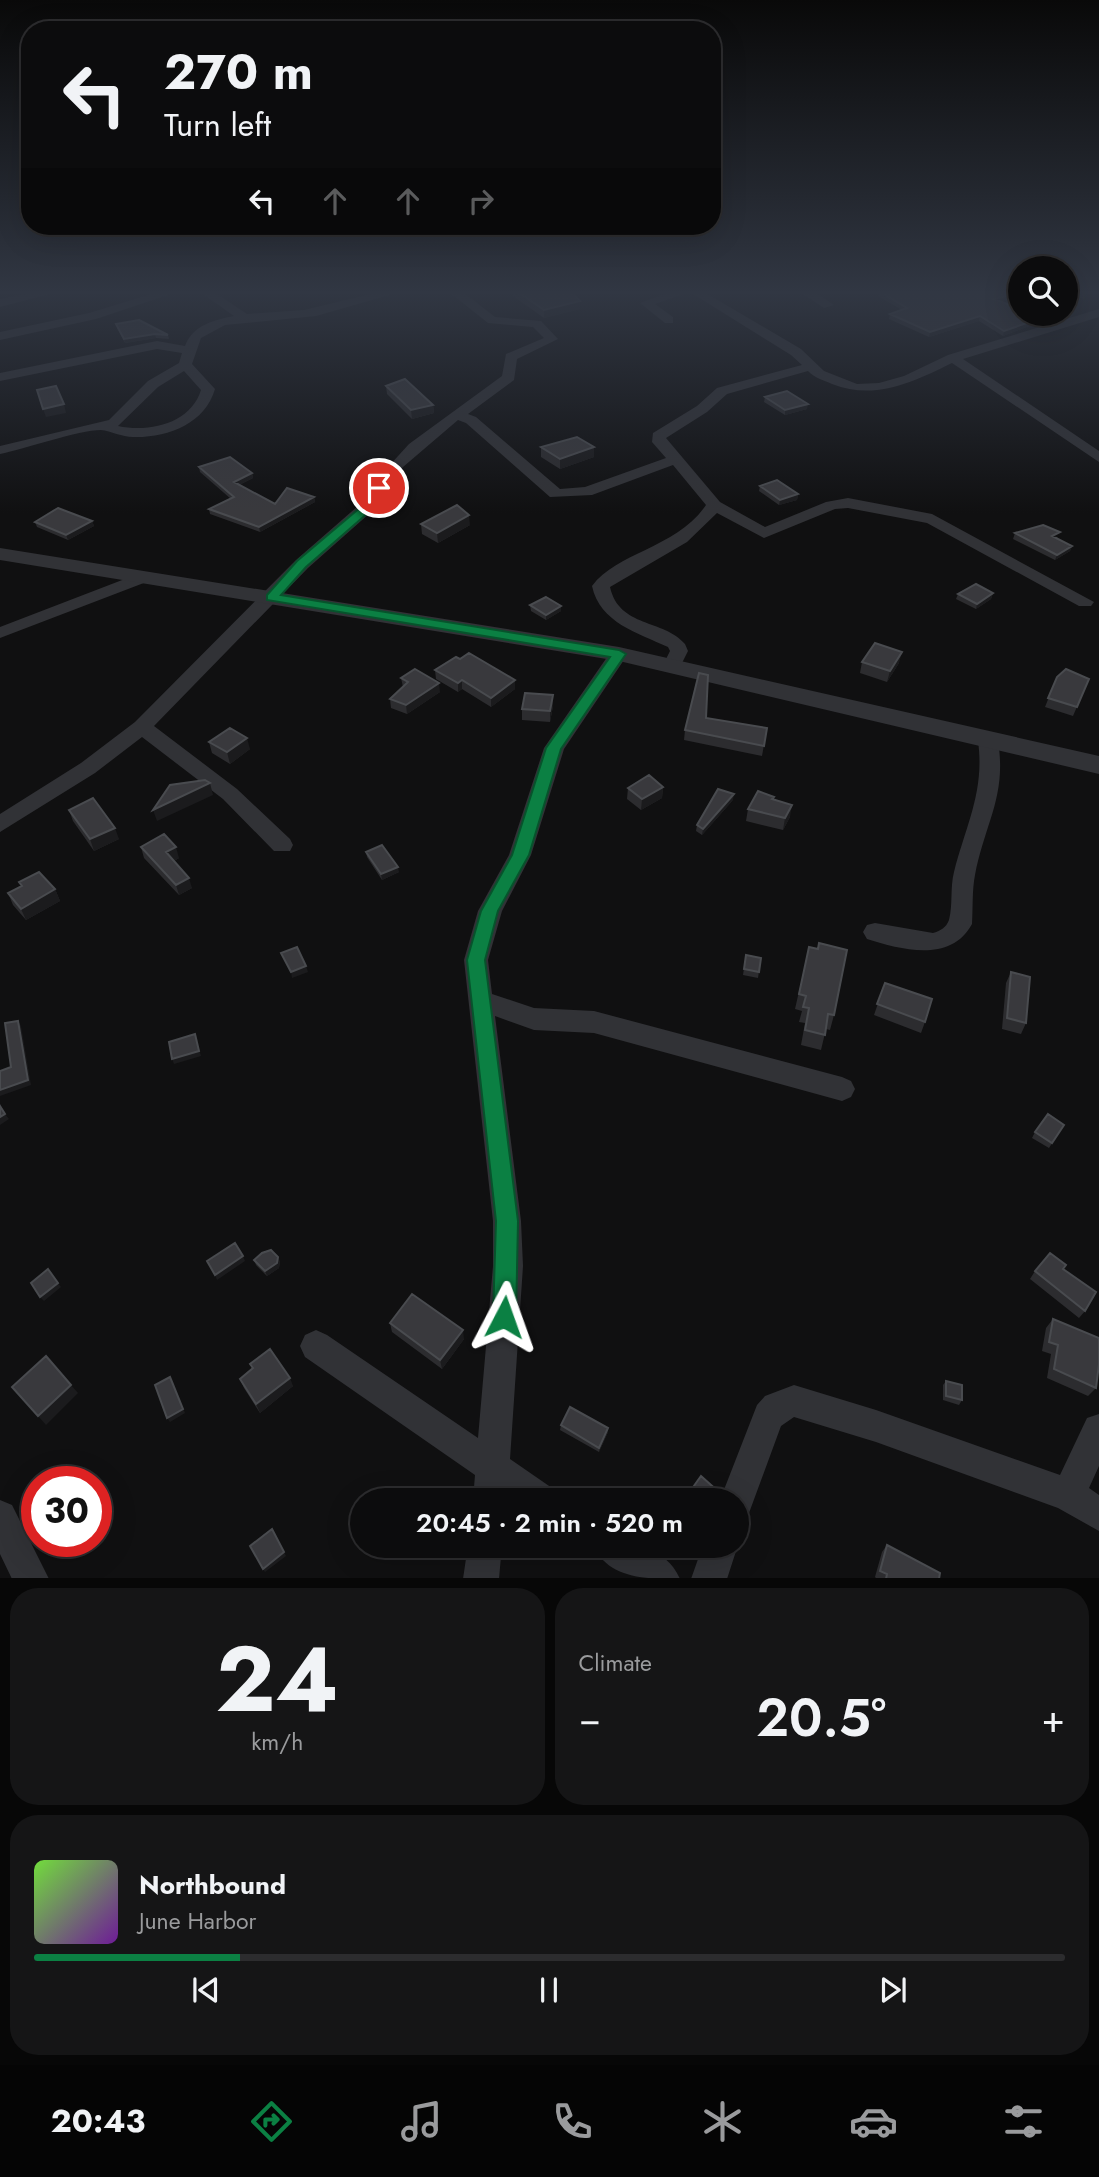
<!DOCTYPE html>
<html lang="en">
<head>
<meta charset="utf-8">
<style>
	body { margin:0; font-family:Jost,sans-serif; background:#151516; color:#f1f3f6; height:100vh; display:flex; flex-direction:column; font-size:26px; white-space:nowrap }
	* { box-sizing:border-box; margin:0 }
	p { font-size:23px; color:#9a9b9d }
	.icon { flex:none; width:38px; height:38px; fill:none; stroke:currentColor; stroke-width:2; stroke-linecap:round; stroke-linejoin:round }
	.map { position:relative; height:1578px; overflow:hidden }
	.panel { display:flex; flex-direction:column; gap:10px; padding:10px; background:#070707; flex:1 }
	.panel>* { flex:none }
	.hud { position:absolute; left:21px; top:21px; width:700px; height:214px; border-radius:28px; box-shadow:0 7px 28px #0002,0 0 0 2px #2c2c2e; background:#0c0c0d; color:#f1f3f6; overflow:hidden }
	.tools { position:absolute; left:1008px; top:256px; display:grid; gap:14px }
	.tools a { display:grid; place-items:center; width:70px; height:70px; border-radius:50%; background:#0c0c0d; box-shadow:0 7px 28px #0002,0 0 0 2px #2c2c2e; font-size:35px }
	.speed { position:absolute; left:21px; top:1466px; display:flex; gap:14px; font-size:35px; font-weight:700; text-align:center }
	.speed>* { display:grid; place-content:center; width:91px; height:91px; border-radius:50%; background:#0c0c0d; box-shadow:0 7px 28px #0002,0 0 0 2px #2c2c2e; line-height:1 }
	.speed .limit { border:10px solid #d22; background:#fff; color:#111 }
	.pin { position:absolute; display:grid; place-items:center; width:60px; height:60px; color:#fff; margin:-30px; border:4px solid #fff; border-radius:50%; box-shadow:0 2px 7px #0007 }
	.me { position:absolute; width:77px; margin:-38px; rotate:4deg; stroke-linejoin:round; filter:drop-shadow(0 0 5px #0008) }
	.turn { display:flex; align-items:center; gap:24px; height:147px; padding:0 28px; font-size:32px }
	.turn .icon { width:91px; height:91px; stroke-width:2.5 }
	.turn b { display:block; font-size:49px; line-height:60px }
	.lanes { display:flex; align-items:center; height:66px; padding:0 28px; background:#0003; justify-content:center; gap:35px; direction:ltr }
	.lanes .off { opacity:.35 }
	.big { font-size:52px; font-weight:600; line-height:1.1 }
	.panel .widget { flex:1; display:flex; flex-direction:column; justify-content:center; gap:10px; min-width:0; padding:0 24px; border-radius:28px; background:#151516 }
	.panel .dial { align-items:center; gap:0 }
	.dial b { font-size:91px; line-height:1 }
	.song { display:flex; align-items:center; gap:21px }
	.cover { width:84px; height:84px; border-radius:10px; background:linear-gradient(135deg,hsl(100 70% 55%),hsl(280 70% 35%)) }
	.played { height:7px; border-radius:4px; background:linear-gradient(90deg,#0b8043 20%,#2c2c2e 20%) }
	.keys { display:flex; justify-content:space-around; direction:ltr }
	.heat { display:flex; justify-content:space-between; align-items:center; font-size:38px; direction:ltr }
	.panel .tiles { flex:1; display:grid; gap:10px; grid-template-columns:1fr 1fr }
	.widget:last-child { grid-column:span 2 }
	.trip { position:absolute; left:350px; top:1488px; width:399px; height:70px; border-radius:35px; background:#0c0c0d; box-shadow:0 7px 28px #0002,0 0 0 2px #2c2c2e; font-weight:600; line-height:70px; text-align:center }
	.dock { display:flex; height:112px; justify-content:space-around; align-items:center; background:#050505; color:#9a9b9d }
	.dock .icon { width:49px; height:49px }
	.dock .current { color:#0b8043 }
	.dock b { font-size:32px; color:#f1f3f6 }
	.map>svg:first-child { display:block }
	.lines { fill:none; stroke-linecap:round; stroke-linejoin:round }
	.minor { fill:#313236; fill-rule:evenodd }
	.tertiary { fill:#313236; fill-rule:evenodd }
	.wall { fill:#2c2c2f }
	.shaded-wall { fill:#1b1b1d }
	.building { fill:#39393d; stroke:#494b4f; stroke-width:2 }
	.route { fill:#0b8043; stroke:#07532c; stroke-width:2 }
</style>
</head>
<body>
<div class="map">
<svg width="1099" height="1579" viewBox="0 0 1099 1579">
	<rect width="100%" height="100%" fill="#101011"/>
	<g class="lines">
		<path class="minor" d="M34 292H57L0 307V299Z
			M158 292H177L96 319 0 340V332L89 313Z
			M200 292H214L247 314 304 310 379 292H400L316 316 225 325 201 338 192 364 215 389C205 424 167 438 133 437 122 437 111 431 101 430 79 430 24 449 0 454V446L109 420 148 381 179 363 182 353 157 349 0 381V373L157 341 185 346C193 325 214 320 234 316ZM184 371 201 390C191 423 150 433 118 426L158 387Z
			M449 292H463L495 317 541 321 558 339 517 359 514 380 468 414 476 417 560 489 585 487 666 458 652 442 653 433 697 406 717 388 802 365 791 355 690 292H704L801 349 824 371 857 384 879 383 904 376 948 355 1099 309V317L963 359 1099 451V462L952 363C913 382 875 401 832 384 823 380 815 378 808 371L727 394 707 412 666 438 720 502 765 527 826 502 848 498 932 514 1094 602 1091 606H1079L927 523 848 508 835 509 764 538 717 513 687 542 610 587C619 628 664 619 685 644L688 651 679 669H665L663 665 670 651 668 647C638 633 600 623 592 586 617 552 677 548 706 505L673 465 592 495 550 497 466 423 458 420 403 467 379 505 308 568 154 726 237 789 290 839 293 845 290 851H274L223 799 142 737 95 773 0 832V814L81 763 135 722 296 560 366 499 378 478 409 444 502 376 506 354 544 338 533 327 488 323Z
			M670 292H689L655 304 673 317V323H665L640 303Z
			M800 292H815L834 305 824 308Z
			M143 572 152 577 149 581 0 638V627Z
			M619 648 628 654 564 749 531 855 502 911 488 960 492 994 534 1008 594 1011 842 1077 851 1081 855 1089 851 1097 842 1101 594 1033 534 1030 495 1016 521 1221 523 1266 510 1459 552 1488 557 1500H473L475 1475 305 1357 300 1346 305 1335 316 1330 327 1335 478 1438 493 1266V1221L464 960 478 911 509 855 544 748 612 650Z
			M988 734 998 741C1007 796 985 823 975 875 972 890 973 908 972 924 951 963 902 950 867 939L863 932 867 925 875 923 933 933C940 931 946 928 949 920 953 905 950 887 954 872 966 825 985 791 978 741Z
			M794 1385 876 1410 1060 1475 1087 1418 1099 1414V1466L1089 1488 1099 1495V1531L1058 1508 876 1442 794 1417 781 1426 749 1513 737 1518V1500H720L757 1405 765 1396Z
			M0 1500 12 1505 49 1579H12L0 1554Z
			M737 1541 738 1545 727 1579H691L703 1545H737Z
			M468 1545H502L499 1579H463Z
			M593 1545C625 1545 665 1543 680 1579 646 1579 608 1579 593 1545Z"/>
		<path class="tertiary" d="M0 548 619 647 1099 756V774L619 661 0 560Z"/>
	</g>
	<path class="wall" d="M513 292H571L580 309 544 318 513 296Z
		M879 292H999L1007 296 1006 300 1001 301 1041 318 1040 322 1003 336 979 321 929 337 889 319 890 314 902 310 878 296Z
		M1067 292H1086L1084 299Z
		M116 324 168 335 169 339 156 338 125 343 117 328Z
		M386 386 433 405 434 413 412 419 387 394Z
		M765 397 807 409 785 415 764 402Z
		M541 447H594V457L560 469 541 457Z
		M199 467 252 473 253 478 239 485 275 504 314 497 315 502 260 532 210 514 209 509 231 499 200 472Z
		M760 486 798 494 797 500 779 505 759 491Z
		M92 521 94 526 68 540 37 527 35 522Z
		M421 524 470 525 438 543 422 534Z
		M1015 533 1058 537 1056 538 1072 546 1070 551 1055 560 1013 539Z
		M993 593 991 599 976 609 956 599 958 594Z
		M530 605 561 611 546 620 531 611Z
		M460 659 515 680V689L491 707 462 689 458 692 436 679 435 670Z
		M862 662 899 663 887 682 860 673Z
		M1057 677 1089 679 1073 716 1045 707Z
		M401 678 440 692 407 714 391 708 390 699 403 687Z
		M553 695V706L550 722 522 720V709Z
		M706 718 767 728 762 756 684 740 685 730Z
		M209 742 250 749 230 764 212 753Z
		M663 787 662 798 641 810 627 799 628 788Z
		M774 797 773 799 790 817 783 830 746 821 748 809Z
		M733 800 702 835 696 831 697 825Z
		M69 810 119 839 94 851 73 821Z
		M141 847 179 858 174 861 192 888 179 895 144 858Z
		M366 852 399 872 382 880 367 857Z
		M19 882 55 889 60 901 26 920 13 905 8 893 21 886Z
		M809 947 834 1015 830 1030 826 1029 821 1050 801 1045 805 1023 799 1022 802 1011 795 1009Z
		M746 955 761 958 758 978 743 975Z
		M1011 972 1026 1023 1021 1034 1002 1029 1006 983Z
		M885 983 925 1022 921 1033 874 1015Z
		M1064 1125 1049 1148 1032 1138 1035 1132Z
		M254 1260 280 1261 279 1268 267 1276 256 1265Z
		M1063 1269 1085 1311 1079 1318 1030 1279 1035 1271Z
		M1053 1319 1096 1388 1088 1396 1047 1378 1051 1354 1042 1351 1046 1328Z
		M390 1323 464 1339 442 1369 392 1332Z
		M250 1364 293 1386 260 1413 244 1388 240 1379 252 1369Z
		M946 1381 962 1400 959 1405 943 1400V1385Z
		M561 1425 608 1432 599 1452 560 1430Z
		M671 1545H689L682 1555Z
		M887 1545 939 1579H877L875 1577 882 1552Z"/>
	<path class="shaded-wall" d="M1007 296 1006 300 993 303 994 299Z
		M580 301V309L544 318V310Z
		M980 316 979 321 929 337 930 332Z
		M1041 318 1040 322 1003 336 1004 331Z
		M155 334 156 338 125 343 124 339Z
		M64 404 66 413 46 417 43 409Z
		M808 404 807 409 785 415V410Z
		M433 405 434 413 412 419 411 410Z
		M594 447V457L560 469V459Z
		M252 473 253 478 235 487 234 482Z
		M798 494 797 500 779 505 780 500Z
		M314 497 315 502 260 532 259 527Z
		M469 515 470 525 438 543 437 533Z
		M92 521 94 526 68 540 66 535Z
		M1072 546 1070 551 1055 560 1057 555Z
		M993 593 991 599 976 609 977 604Z
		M561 606V611L546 620V615Z
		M902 652 899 663 887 682 890 671Z
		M462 680V689L458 692V683Z
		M515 680V689L491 707V698Z
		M439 683 440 692 407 714 406 705Z
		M553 695V706L550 722V711Z
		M247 738 250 749 230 764 227 752Z
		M210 783 213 795 157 821 153 810Z
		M663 787 662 798 641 810 642 799Z
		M734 794 733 800 702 835 703 829Z
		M792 805 790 817 783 830 785 818Z
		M115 828 119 839 94 851 90 839Z
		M176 847 179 858 170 863 166 852Z
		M398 867 399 872 382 880 381 874Z
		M189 878 192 888 179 895 176 885Z
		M55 889 60 901 26 920 21 909Z
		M306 966 308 972 292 978 291 972Z
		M18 1021 21 1026 31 1085 0 1096V1090L28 1080Z
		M195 1034 201 1056 174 1064 172 1059Z
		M5 1114 9 1119 0 1125V1117Z
		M243 1256 245 1261 217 1280 215 1275Z
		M278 1257 280 1261 279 1268 267 1276 265 1271Z
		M58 1283 61 1287 44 1301 40 1297Z
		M463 1330 464 1339 442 1369 440 1360Z
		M170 1377 185 1413 170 1422 167 1418Z
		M290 1378 293 1386 260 1413 256 1404Z
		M71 1385 78 1393 46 1425 38 1416Z
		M608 1428V1432L599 1452V1448Z
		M274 1532 286 1556 265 1572 263 1569Z
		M686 1545H689L682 1555 684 1548Z"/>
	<path class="building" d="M518 292H571L580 301 544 310Z
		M880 292H999L1007 296 994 299 1020 309V313H1030L1041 318 1004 331 980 316 930 332 890 314 907 308Z
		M139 320 168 335 155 334 124 339 116 324Z
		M405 379 433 405 411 410 386 386Z
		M56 386 64 404 43 409 37 390Z
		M787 391 808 404 785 410 765 397Z
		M577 437 594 447 560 459 541 447Z
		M230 457 252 473 234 482 275 504 287 488 314 497 259 527 209 509 234 497 199 467Z
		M777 480 798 494 780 500 760 486Z
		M457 505 469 515 437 533 421 524Z
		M58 508 92 521 66 535 35 522Z
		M1043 525 1060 532 1052 536 1072 546 1057 555 1015 533Z
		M976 584 993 593 977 604 958 594Z
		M546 597 561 606 546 615 530 605Z
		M875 643 902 652 890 671 862 662Z
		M469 653 515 680 491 698 462 680 458 683 435 670 456 657 460 659Z
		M415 669 439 683 406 705 390 699 408 682 401 678Z
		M1066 669 1089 679 1077 707 1048 698 1057 677Z
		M699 673 708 675 706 718 767 728 764 746 685 730Z
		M525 693 553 695 550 711 522 709Z
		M230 728 247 738 227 752 209 742Z
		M649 775 663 787 642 799 628 788Z
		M205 780 210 783 153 810 170 785Z
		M718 789 734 794 703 829 697 825Z
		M758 791 774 797 772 799 792 805 785 818 748 809Z
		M93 798 115 828 90 839 69 810Z
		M164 834 176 847 166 852 189 878 176 885 141 847Z
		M382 845 398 867 381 874 366 852Z
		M39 872 55 889 21 909 8 893 22 886 19 882Z
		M819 943 847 950 834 1015 828 1014 825 1035 805 1030 809 1008 803 1007 806 996 799 994 809 947 818 949Z
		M297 947 306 966 291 972 281 953Z
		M746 955 761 958 759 972 744 969Z
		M1011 972 1030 977 1026 1023 1007 1018Z
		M885 983 932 999 925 1022 877 1004Z
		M18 1021 28 1080 0 1090V1071L11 1067 5 1023Z
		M195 1034 199 1051 172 1059 169 1042Z
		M0 1106 5 1114 0 1117Z
		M1048 1114 1064 1125 1052 1143 1035 1132Z
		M235 1243 243 1256 215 1275 207 1261Z
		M271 1250 278 1257 277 1263 265 1271 254 1260 262 1253Z
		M1050 1253 1066 1265 1063 1269 1096 1292 1085 1311 1035 1271Z
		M48 1269 58 1283 40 1297 31 1283Z
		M412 1294 463 1330 440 1360 390 1323Z
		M1053 1319 1099 1338V1364L1096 1388 1054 1369 1058 1345 1049 1342Z
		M270 1349 290 1378 256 1404 240 1379 253 1368 250 1364Z
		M46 1356 71 1385 38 1416 12 1387Z
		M170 1377 183 1409 167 1418 155 1385Z
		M946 1381 962 1385V1400L946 1396Z
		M570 1407 608 1428 599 1448 561 1425Z
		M701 1476 721 1494 717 1500H684Z
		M671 1491 680 1500H665Z
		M272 1529 284 1552 263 1569 250 1546Z
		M887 1545 940 1573 939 1579H886L887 1574 880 1571Z"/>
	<linearGradient id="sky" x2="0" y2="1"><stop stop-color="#090909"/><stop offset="0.57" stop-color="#313743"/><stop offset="1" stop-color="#313743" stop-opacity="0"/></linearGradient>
	<rect width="1099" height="513" fill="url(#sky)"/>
	<path class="route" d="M375 486 385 488 377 505 306 567 281 595 619 650 626 654 561 749 529 855 498 911 485 960 518 1221 516 1317 512 1325 504 1329 496 1325 493 1317 496 1221 467 960 481 911 512 855 546 748 610 657 267 600V595L297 561 368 501Z"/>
</svg>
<div class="tools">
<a><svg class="icon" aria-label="search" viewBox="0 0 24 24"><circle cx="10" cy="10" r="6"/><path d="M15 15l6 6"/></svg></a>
</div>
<div class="speed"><div class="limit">30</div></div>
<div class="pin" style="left:379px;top:488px;background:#d93025"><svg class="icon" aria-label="arrive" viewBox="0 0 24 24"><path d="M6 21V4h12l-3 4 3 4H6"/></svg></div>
<svg class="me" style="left:504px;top:1317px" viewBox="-20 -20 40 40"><path d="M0-17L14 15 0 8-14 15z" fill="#0b8043" stroke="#fff" stroke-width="4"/></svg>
<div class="trip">20:45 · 2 min · 520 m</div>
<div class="hud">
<div class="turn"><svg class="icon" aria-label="left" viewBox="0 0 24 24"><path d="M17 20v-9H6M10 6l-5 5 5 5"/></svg><div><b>270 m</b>Turn left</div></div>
<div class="lanes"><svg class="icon" aria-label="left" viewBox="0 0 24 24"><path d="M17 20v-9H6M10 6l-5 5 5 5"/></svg><svg class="icon off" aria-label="ahead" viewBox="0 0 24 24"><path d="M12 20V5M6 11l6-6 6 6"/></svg><svg class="icon off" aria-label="ahead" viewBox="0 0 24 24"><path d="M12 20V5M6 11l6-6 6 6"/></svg><svg class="icon off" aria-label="right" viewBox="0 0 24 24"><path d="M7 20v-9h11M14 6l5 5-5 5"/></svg></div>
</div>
</div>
<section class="panel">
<div class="tiles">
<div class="widget dial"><b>24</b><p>km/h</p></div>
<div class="widget"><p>Climate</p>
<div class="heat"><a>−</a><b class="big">20.5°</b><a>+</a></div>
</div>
<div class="widget">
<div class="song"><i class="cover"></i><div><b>Northbound</b><p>June Harbor</p></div></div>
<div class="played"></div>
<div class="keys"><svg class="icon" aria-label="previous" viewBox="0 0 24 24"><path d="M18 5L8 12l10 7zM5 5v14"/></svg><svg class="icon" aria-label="pause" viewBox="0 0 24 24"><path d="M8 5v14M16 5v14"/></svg><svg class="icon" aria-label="next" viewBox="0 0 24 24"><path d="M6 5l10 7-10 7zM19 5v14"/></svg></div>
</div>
</div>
</section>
<nav class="dock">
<b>20:43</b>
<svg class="icon current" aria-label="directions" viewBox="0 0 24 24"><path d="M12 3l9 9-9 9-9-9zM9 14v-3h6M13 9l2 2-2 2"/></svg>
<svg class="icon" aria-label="music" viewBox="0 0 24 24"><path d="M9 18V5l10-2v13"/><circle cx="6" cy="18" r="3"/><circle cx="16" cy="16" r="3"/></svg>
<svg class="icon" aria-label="phone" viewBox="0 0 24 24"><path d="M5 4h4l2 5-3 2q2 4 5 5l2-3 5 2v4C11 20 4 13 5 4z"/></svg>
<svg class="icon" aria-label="climate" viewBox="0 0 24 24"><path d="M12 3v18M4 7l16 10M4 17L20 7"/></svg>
<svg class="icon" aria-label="car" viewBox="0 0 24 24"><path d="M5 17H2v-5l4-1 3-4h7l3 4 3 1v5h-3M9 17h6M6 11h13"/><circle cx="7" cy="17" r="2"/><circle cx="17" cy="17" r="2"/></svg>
<svg class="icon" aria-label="filters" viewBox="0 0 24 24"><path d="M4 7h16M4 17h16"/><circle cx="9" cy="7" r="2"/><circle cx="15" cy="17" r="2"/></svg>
</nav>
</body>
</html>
